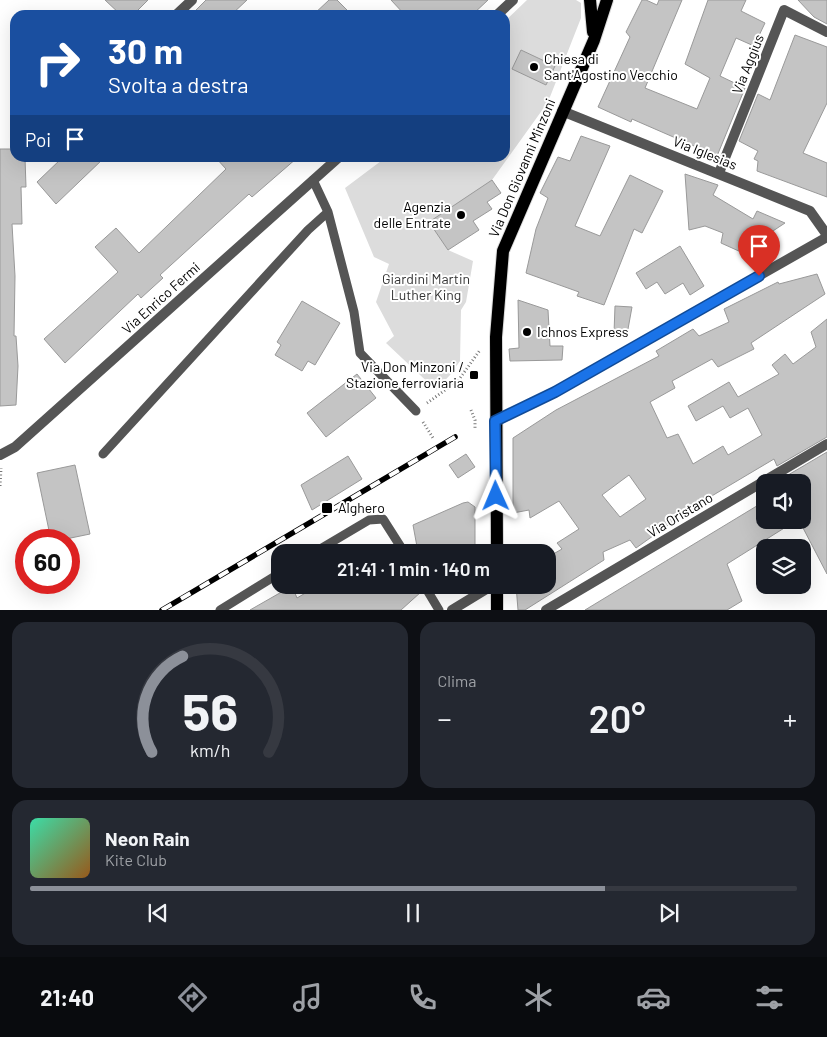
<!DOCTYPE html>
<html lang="it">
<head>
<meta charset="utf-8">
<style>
	body { margin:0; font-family:Barlow,sans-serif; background:#242831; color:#f1f3f6; height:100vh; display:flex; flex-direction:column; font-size:19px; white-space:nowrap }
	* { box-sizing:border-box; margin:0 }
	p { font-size:16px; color:#9ea1a6 }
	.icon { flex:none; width:28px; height:28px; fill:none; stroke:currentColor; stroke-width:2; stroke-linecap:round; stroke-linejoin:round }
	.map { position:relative; height:610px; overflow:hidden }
	.panel { display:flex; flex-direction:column; gap:12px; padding:12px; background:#0d0f14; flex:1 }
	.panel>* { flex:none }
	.hud { position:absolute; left:10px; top:10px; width:500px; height:152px; border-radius:15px; box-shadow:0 5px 20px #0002; background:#1a4fa0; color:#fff; overflow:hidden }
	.controls { position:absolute; left:756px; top:474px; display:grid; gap:10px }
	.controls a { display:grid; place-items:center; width:55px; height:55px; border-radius:10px; background:#171b24; box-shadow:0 5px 20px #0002; font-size:25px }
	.speed { position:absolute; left:15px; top:529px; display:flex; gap:10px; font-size:25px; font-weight:700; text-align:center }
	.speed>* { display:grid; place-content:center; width:65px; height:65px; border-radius:50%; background:#171b24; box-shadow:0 5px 20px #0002; line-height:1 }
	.speed .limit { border:8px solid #d22; background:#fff; color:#111 }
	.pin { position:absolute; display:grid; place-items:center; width:42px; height:42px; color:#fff; margin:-51px -21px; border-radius:50% 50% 50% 0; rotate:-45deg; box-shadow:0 0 5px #0007 }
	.pin .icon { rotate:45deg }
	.me { position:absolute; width:55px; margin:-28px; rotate:359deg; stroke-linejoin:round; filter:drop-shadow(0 0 4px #0008) }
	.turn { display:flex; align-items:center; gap:18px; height:105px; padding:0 15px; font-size:22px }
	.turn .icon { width:65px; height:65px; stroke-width:2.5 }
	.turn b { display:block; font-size:35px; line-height:42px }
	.then { display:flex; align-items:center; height:48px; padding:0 15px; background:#0003; gap:10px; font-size:19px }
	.big { font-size:38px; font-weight:600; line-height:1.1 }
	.panel .tile { flex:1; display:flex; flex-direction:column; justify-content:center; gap:8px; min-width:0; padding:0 18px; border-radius:15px; background:#242831 }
	.panel .dial { align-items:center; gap:0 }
	.dial svg { height:130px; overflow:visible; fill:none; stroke:#363941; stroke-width:7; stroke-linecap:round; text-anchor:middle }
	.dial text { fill:#f1f3f6; stroke:none }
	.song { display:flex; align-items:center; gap:15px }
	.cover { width:60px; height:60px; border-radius:8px; background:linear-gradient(135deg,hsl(160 70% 55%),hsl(30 70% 35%)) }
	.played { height:5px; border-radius:2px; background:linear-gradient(90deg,#8c9099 75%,#363941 75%) }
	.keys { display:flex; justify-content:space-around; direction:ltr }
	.heat { display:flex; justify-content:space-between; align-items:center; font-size:28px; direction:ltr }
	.panel .tiles { flex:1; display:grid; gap:12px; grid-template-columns:1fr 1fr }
	.tile:last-child { grid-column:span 2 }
	.trip { position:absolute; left:271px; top:544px; width:285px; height:50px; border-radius:15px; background:#171b24; box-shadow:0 5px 20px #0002; font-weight:600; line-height:50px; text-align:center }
	.menu { display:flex; height:80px; justify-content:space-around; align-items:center; background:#090b0e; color:#9ea1a6 }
	.menu .icon { width:35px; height:35px }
	.menu .current { color:#8c9099 }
	.menu b { font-size:22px; color:#f1f3f6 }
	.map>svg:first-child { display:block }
	.green { fill:#dcdcdc; fill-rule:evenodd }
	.building { fill:#c4c4c4; stroke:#999; fill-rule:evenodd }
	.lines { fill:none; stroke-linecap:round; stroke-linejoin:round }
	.primary-casing { stroke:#dbdbdb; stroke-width:14 }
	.path { stroke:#777; stroke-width:3; stroke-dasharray:1 2.5; stroke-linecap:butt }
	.lane { stroke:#555; stroke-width:9 }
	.street { stroke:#555; stroke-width:10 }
	.primary { stroke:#000; stroke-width:12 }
	.rail-casing { stroke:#000; stroke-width:5.5 }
	.rail { stroke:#fff; stroke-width:4; stroke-dasharray:11; stroke-linecap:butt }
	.route-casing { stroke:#114b97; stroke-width:12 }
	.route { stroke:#1a73e8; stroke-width:9 }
	.poi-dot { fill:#000; stroke:#fff; stroke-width:2 }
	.labels { text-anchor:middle; stroke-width:4; stroke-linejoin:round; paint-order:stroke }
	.poi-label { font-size:14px; fill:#000; stroke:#fff; text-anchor:start }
	.street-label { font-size:14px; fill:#000; stroke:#fff }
	.park-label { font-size:14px; fill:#333; stroke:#fff }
</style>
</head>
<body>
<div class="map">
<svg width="827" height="610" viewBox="0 0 827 610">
	<rect width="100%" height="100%" fill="#fff"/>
	<path class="green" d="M527 0H576L581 3V18L548 102 492 180 430 222 448 250 473 261 466 302 461 310 460 361 450 375 436 390 386 343 394 336 376 302 389 264 374 257 345 188 385 158H505V21ZM521 50 555 66 546 85Z"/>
	<path class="building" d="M105 0H148L133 15H121Z
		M206 0H247L231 15H191Z
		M329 0H337L352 15H313Z
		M391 0H488L472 15H405Z
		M642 0H646L657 5 659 0H682L645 88 697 109 710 78 685 64 708 0H746L741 11 765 23 754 46 736 38 720 76 745 88 717 156 632 119 631 122 598 107 630 37 626 32Z
		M798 0H827V24L814 17Z
		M795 35 827 47V103L803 153 827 163V197L757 171 758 161 754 159 758 151 739 141 758 94 770 100Z
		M521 50 555 66 546 85 512 69Z
		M581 136 610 146 575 226 600 236 630 175 663 191 642 233 634 229 604 305 577 296 579 292 526 273 536 229 548 198 540 193 558 157 570 161Z
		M0 149H15V158H25L26 187H21L22 224H12L15 276 14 336H16L18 366 16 405 0 406Z
		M62 158H104L56 204 37 182Z
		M216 158H297L252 197 249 194 160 275 163 278 141 298 138 294 65 363 44 339 118 272 95 247 116 228 139 253 226 169Z
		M685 174 718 185 713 195 753 219 757 211 785 223 741 252 721 243 723 233 705 226 689 230Z
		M492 180 501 193 487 202 492 209 473 221 479 230 448 250 429 222Z
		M680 246 704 286 690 295 683 283 665 294 657 282 646 289 636 273Z
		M817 274 825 294 751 343 754 349 718 367 712 359 672 381 675 388 650 402 667 438 678 434 693 464 723 446 728 455 762 435 748 408 730 418 723 406 696 421 688 406 729 382 738 397 779 374 772 365 785 354 793 364 816 347 811 332 827 319V437L777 466 774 459 710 497 711 500 672 519 674 521 636 548 630 540 603 552 604 560 525 610H518L516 585H548V557L562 549 557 543 579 529 559 501 530 518 529 510 513 513V438L556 410 659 356 656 351 693 329 699 336 729 322 724 309 778 282 779 284ZM629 475 646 499 620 517 602 495Z
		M518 300 548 310 550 346H563L562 360 510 361 509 349 519 348Z
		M302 301 340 323 315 365 308 361 302 371 275 355 281 345 277 342Z
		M615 306 632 307 628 329 614 333Z
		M357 374 376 398 326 437 307 413Z
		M827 452V574L802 526V482H785L783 478Z
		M466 454 475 467 458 478 449 465Z
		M348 456 362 479 312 510 301 485Z
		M75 465 90 534 61 540H51L37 473Z
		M765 501V520H797L727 564 742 601 727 610H585Z
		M468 502 475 507V552H418L413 525 463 503Z
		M319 585H363L368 592 376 585H418L421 592 401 610H250L292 586 297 598Z"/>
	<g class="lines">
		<g class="primary-casing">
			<path id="primary" d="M590 0 593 32
				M497 552 496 337 503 251 594 40 607 0
				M497 610V585"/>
		</g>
		<path class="path" d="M427 403 458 381 480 350
			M471 410 475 420V430
			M423 422 433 438
			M0 486 1 468"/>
		<path class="lane" d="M313 180 328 212 354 312 360 353 416 411
			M103 454 308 230 328 212
			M315 552 369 520 383 519 404 552
			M424 585 439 610
			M220 610 280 573"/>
		<path class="street" d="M176 15 192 0
			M497 15 513 0
			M562 111 810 211 827 235
			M719 173 784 10 827 32
			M495 421 555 392 827 237
			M0 455 15 447 338 158
			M452 610 493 585
			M546 610 827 444"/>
		<use href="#primary" class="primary"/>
		<g class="rail-casing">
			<path id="rail" d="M162 610 455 437"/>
		</g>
		<use href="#rail" class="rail"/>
	</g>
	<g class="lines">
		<g class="route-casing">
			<path id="route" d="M496 496 495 421 555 392 759 276"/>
		</g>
		<use href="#route" class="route"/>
	</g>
	<g class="poi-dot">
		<circle cx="534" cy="67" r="5"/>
		<circle cx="461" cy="215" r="5"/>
		<circle cx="527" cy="332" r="5"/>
		<rect x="469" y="370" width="10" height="10" rx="2.5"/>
		<rect x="321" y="502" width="12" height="12" rx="2.5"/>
	</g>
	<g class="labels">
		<g class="poi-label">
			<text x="544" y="64">Chiesa di<tspan x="544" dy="16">Sant'Agostino Vecchio</tspan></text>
			<text x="451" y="212" text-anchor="end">Agenzia<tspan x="451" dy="16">delle Entrate</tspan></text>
			<text x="537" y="337">Ichnos Express</text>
			<text x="464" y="372" text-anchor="end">Via Don Minzoni /<tspan x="464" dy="16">Stazione ferroviaria</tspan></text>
			<text x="338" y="513">Alghero</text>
		</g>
		<g class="street-label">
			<text transform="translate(748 64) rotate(-68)" y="5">Via Aggius</text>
			<text transform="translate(705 153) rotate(22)" y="5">Via Iglesias</text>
			<text transform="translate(522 168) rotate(-67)" y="5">Via Don Giovanni Minzoni</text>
			<text transform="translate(161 298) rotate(-42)" y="5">Via Enrico Fermi</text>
			<text transform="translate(680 515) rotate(-31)" y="5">Via Oristano</text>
		</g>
		<g class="park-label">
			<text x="426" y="284">Giardini Martin<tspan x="426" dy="16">Luther King</tspan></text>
		</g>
	</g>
</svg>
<div class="controls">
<a><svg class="icon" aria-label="sound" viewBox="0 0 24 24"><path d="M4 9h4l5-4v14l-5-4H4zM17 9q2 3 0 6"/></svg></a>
<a><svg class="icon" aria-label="layers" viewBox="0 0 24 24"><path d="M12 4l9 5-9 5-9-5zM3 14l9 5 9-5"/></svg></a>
</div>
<div class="speed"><div class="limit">60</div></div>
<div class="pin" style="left:759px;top:276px;background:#d93025"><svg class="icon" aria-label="arrive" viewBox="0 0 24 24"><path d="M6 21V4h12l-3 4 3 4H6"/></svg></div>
<svg class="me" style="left:496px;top:496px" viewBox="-20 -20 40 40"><path d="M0-17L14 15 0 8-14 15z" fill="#1a73e8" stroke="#fff" stroke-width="4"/></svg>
<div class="trip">21:41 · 1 min · 140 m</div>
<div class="hud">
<div class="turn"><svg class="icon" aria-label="right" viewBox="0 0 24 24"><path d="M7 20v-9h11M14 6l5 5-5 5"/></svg><div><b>30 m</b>Svolta a destra</div></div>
<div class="then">Poi<svg class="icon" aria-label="arrive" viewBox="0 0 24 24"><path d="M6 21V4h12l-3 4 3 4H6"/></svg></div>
</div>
</div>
<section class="panel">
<div class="tiles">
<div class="tile dial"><svg viewBox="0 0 100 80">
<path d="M14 69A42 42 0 1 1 86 69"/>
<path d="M14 69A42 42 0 0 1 33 10" stroke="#8c9099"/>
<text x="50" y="56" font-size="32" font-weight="700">56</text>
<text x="50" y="72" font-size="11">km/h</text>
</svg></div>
<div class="tile"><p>Clima</p>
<div class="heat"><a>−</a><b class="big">20°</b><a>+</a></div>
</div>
<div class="tile">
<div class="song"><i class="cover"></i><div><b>Neon Rain</b><p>Kite Club</p></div></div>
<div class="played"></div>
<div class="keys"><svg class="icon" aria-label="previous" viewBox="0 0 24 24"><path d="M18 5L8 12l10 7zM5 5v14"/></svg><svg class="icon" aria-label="pause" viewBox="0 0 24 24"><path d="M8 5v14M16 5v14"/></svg><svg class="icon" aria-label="next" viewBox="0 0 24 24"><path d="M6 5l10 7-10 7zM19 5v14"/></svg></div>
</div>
</div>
</section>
<nav class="menu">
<b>21:40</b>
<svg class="icon current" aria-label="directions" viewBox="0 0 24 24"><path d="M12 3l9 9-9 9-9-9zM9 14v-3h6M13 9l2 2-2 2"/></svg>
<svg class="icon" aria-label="music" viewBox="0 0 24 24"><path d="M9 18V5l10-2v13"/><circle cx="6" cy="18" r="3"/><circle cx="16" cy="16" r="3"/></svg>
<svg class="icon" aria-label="phone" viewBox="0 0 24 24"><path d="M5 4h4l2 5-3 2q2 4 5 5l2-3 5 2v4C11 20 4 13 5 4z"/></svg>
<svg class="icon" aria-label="climate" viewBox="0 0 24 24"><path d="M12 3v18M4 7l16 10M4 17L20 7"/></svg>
<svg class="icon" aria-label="car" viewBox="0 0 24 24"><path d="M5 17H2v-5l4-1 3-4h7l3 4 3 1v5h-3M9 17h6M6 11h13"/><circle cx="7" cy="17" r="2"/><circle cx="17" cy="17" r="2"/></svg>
<svg class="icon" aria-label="filters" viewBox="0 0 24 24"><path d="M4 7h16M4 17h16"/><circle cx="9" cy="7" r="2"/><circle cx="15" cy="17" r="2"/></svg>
</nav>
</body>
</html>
